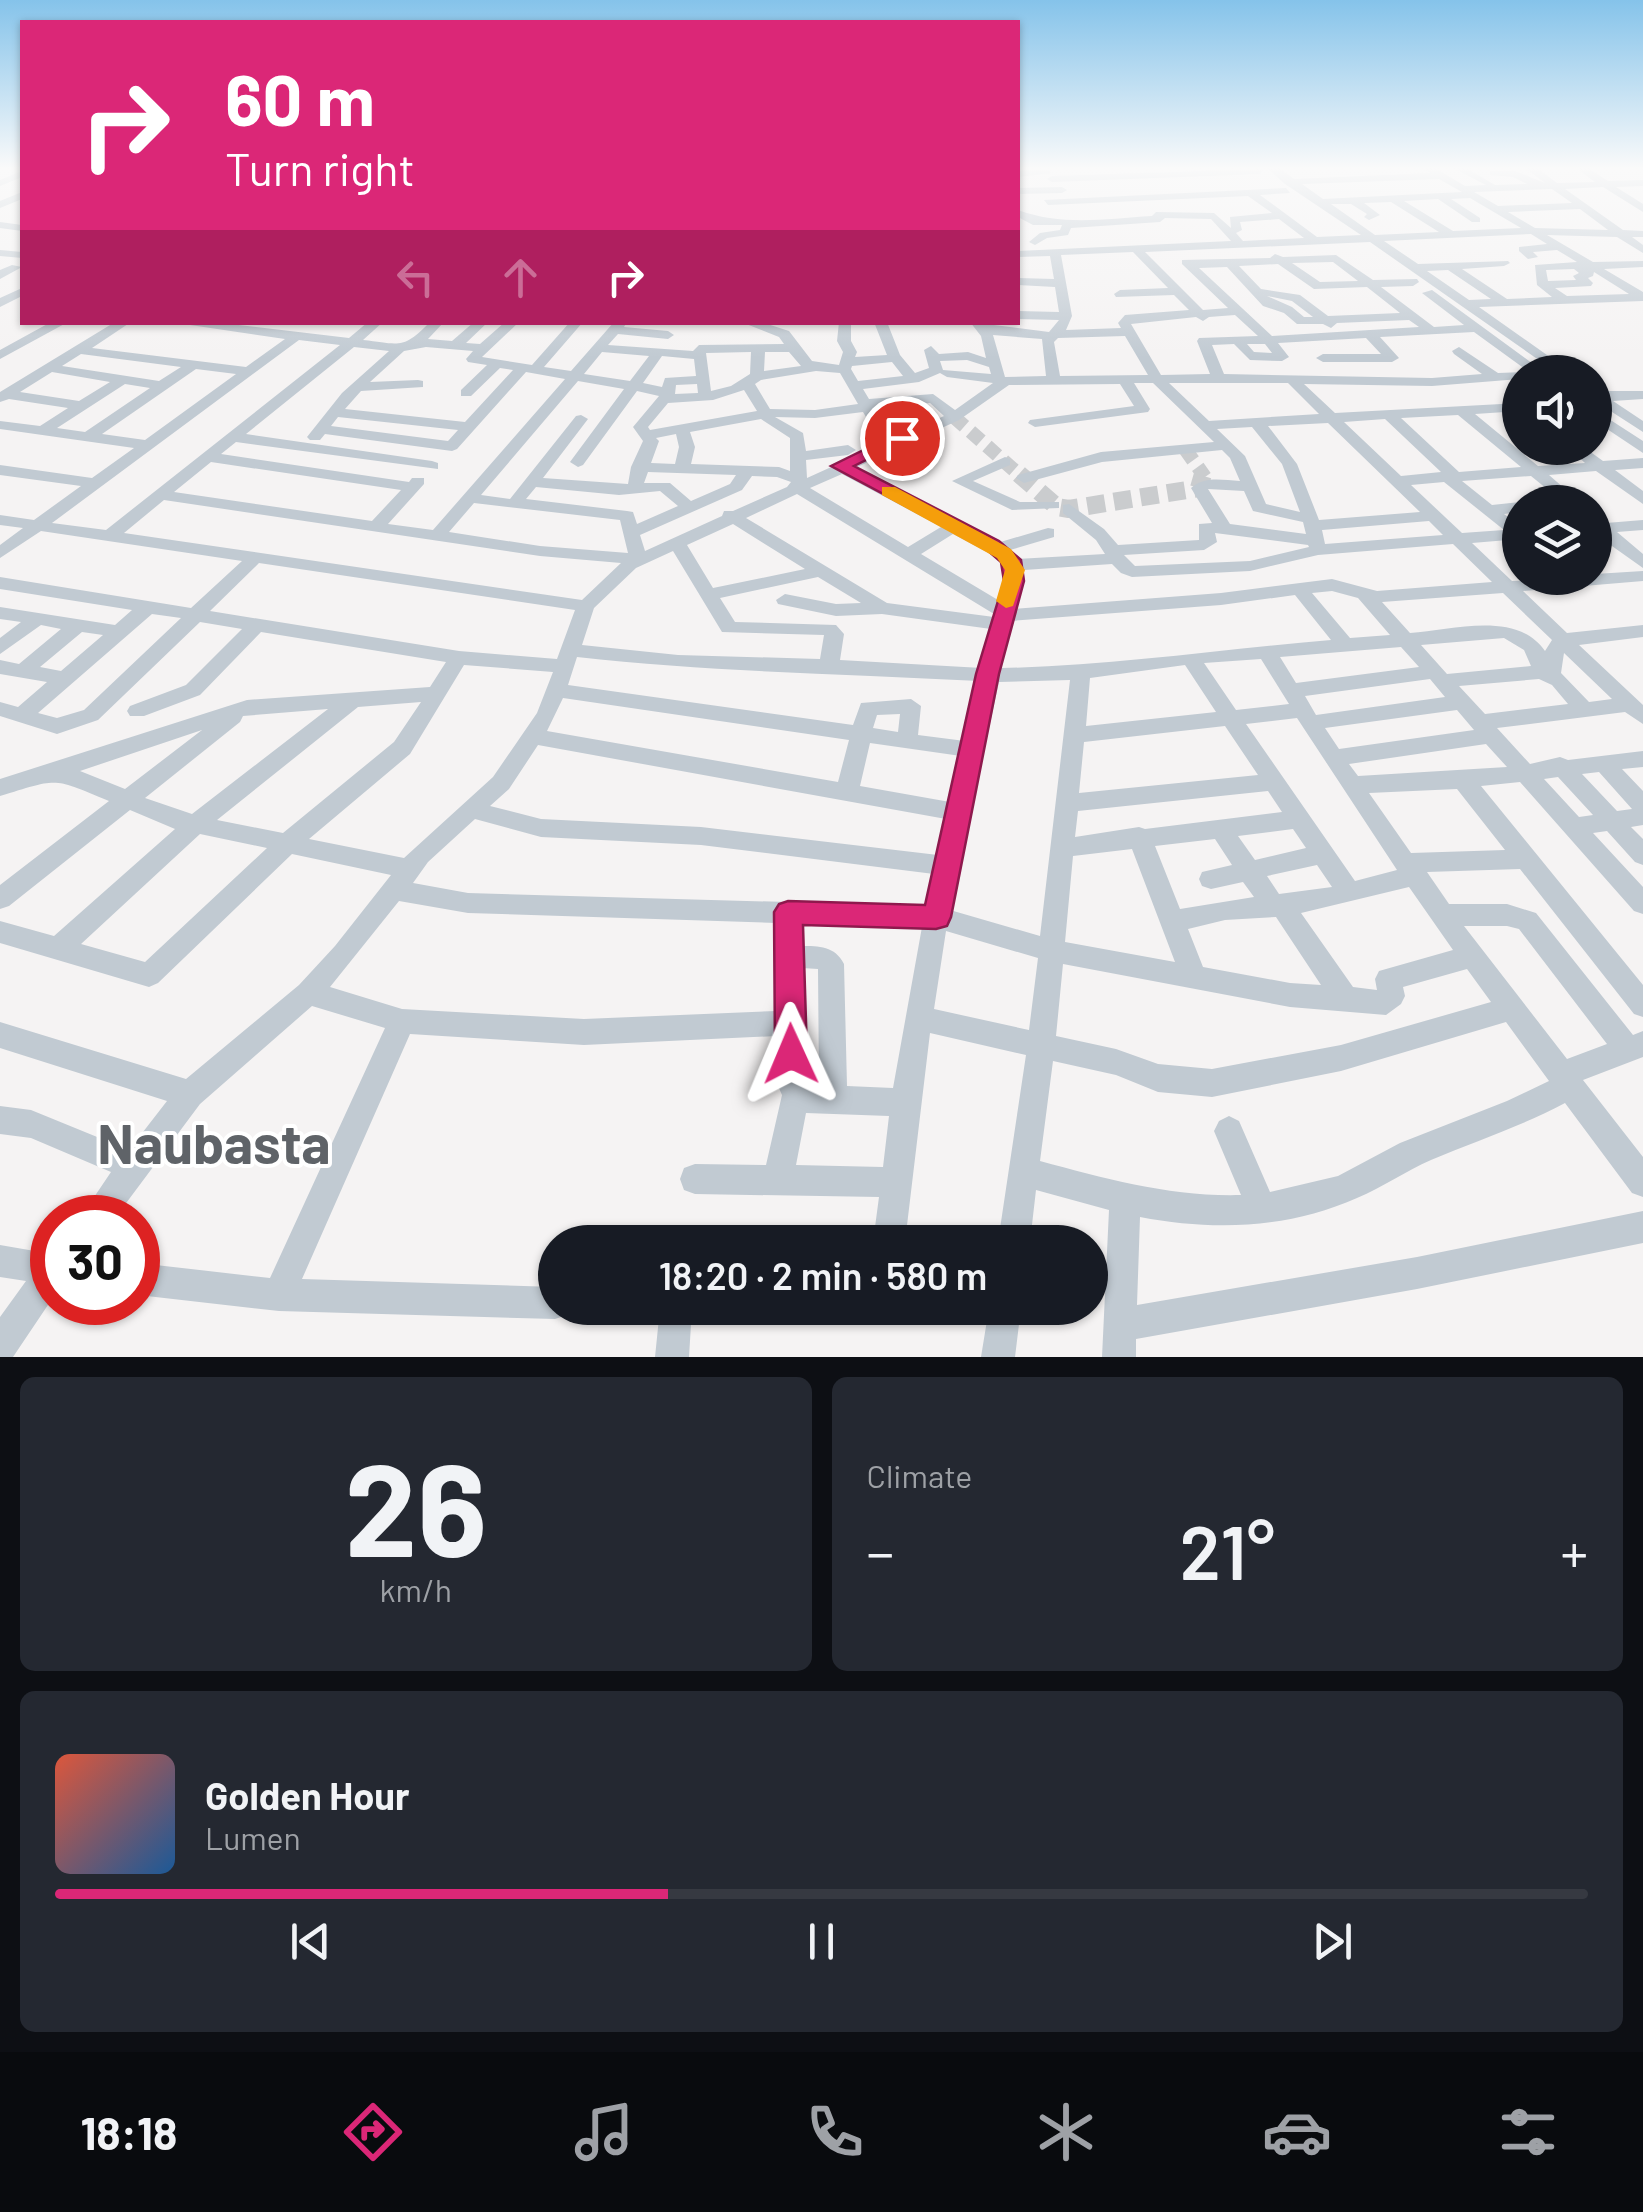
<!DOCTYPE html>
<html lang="en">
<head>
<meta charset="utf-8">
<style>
	body { margin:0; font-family:Barlow,sans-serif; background:#242831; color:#f1f3f6; height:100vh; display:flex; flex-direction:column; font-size:38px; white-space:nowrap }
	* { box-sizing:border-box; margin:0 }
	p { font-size:32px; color:#9ea1a6 }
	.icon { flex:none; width:55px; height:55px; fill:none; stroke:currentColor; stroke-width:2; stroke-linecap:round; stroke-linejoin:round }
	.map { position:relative; height:1357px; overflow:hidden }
	.sheet { display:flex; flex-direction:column; gap:20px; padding:20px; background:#0d0f14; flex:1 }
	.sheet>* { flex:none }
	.guide { position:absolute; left:20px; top:20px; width:1000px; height:305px; border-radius:0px; box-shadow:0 2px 8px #0004; background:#db2777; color:#fff; overflow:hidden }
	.controls { position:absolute; left:1502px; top:355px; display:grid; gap:20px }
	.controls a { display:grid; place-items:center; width:110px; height:110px; border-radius:50%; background:#171b24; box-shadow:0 2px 8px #0004; font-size:50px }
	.speed { position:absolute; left:30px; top:1195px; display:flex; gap:20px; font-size:50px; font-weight:700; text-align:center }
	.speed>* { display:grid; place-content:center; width:130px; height:130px; border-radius:50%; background:#171b24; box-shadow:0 2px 8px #0004; line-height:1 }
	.speed .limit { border:15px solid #d22; background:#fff; color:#111 }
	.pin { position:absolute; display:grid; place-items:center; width:85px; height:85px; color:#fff; margin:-42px; border:5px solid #fff; border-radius:50%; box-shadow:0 2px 10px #0007 }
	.me { position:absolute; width:110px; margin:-55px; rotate:359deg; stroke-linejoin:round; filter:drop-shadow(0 0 8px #0008) }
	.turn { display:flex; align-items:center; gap:35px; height:210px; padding:0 40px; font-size:45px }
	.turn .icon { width:130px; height:130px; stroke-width:2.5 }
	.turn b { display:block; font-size:70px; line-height:85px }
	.lanes { display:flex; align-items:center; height:95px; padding:0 40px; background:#0003; justify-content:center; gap:50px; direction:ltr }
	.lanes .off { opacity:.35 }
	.big { font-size:75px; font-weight:600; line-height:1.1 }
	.sheet .widget { flex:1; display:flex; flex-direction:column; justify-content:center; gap:15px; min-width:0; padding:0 35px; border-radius:15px; background:#242831 }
	.sheet .dial { align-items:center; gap:0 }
	.dial b { font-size:130px; line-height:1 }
	.song { display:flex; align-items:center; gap:30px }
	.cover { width:120px; height:120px; border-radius:15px; background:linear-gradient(135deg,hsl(10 70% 55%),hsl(210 70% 35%)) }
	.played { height:10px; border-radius:5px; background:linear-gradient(90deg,#db2777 40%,#363941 40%) }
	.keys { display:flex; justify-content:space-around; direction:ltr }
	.heat { display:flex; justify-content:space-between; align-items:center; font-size:55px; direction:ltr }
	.sheet .tiles { flex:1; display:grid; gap:20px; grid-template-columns:1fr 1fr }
	.widget:last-child { grid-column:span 2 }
	.trip { position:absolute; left:538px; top:1225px; width:570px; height:100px; border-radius:50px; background:#171b24; box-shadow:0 2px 8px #0004; font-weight:600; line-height:100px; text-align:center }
	.dock { display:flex; height:160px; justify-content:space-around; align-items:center; background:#090b0e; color:#9ea1a6 }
	.dock .icon { width:70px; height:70px }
	.dock .selected { color:#db2777 }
	.dock b { font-size:45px; color:#f1f3f6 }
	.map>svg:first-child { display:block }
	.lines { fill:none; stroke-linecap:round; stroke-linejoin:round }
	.minor-tunnel-far1 { stroke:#caccce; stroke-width:14; stroke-dasharray:14 8; stroke-linecap:butt }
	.minor-tunnel { stroke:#caccce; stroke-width:18; stroke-dasharray:18 9; stroke-linecap:butt }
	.minor { fill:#c1cad2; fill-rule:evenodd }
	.route { fill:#db2777; stroke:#8e194d; stroke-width:2.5 }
	.slow { fill:#f59e0b }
	.labels { text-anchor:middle; stroke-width:8; stroke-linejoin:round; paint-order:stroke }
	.near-district-label { font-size:55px; font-weight:bold; fill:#5f6368; stroke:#fff }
</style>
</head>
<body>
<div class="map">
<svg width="1643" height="1357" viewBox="0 0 1643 1357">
	<rect width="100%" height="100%" fill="#f5f3f3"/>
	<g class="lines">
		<path class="minor-tunnel-far1" d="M954 417 1022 477
			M1185 449 1205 477"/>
		<path class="minor-tunnel" d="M1019 474 1057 507 1069 509 1199 488 1203 474"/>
		<path class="minor" d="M1267 168H1279L1294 179 1430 173 1423 168H1435L1465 186 1486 185 1453 168H1466L1495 185 1527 184 1513 177 1490 175V171H1515L1545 183 1525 168H1537L1557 183 1595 182 1576 168H1588L1608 181 1643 180V186L1616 187 1643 204V212L1603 187 1565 189 1623 230 1643 231V237H1632L1643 245V253L1617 237 1547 235 1593 262 1643 261V267L1604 269 1643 292V301L1479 307 1571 372H1556L1370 242 1145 252 1203 310 1228 308 1182 264V260L1270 258 1275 254 1283 257 1336 255 1373 280 1417 279 1419 282 1413 286 1381 287 1434 327 1464 325 1422 293 1432 290 1544 372H1529L1474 332 1380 337 1399 358 1392 362H1323L1316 358 1323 354H1381L1366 338 1278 343 1289 357 1282 361 1250 360 1234 344 1212 345 1224 374 1432 378 1482 374 1454 354 1452 351 1459 347 1498 373 1525 372H1520V379L1432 386 1304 384 1335 413 1520 403V411L1475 414 1538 466 1585 463 1569 448H1585L1603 461 1643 458V468L1615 470 1643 491V504L1596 471 1549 475 1580 502H1563L1531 476 1462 481 1492 505 1520 502H1522L1520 512 1504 514 1520 526V539L1472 543 1512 581 1595 578V574L1643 571V581L1523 591 1567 633 1643 625V637L1579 645 1643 705V724L1625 712 1497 728 1530 764 1560 757 1568 760 1643 751V767L1622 769 1643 791V825L1631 827 1643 839V865L1635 862 1607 831 1593 833 1643 887V914L1634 911 1520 782 1481 786 1643 985V1017L1634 1014 1520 869 1427 872 1449 904H1507L1536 913 1633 1035 1643 1031V1057L1583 1080 1643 1157V1197L1632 1193 1565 1103C1522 1126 1476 1141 1431 1160 1406 1171 1383 1187 1357 1198 1287 1229 1214 1231 1140 1217L1137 1305 1417 1257 1643 1211V1243L1417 1289 1136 1339V1357H1102L1109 1210 1036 1190 1030 1242H998L1026 1055 930 1033 905 1242H873L879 1197 695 1194 684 1190 680 1179 684 1168 695 1164 766 1165 782 1095 778 1086 777 1036 584 1045 410 1034 302 1279 555 1287V1308H570L567 1315 555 1319 279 1311 138 1295V1263L270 1278 385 1028 312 1006 200 1104 115 1218H80L111 1172 31 1138 0 1134V1106L31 1110 129 1150 167 1101 0 1048V1022L186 1079 299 985 335 946 391 875 292 854 158 983 149 987 0 943V921L54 936 175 829 130 810 9 906 0 909V885L109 801C52 777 59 778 0 796V779L247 700 430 687 446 662 261 632 200 695 144 716H130L127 711 130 706 186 685 242 629 200 622 98 720 57 734 0 716V702L18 707 47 682 0 674V660L19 664 61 629 41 625 0 654V638L21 622 0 619V607L115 625 132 610 0 589V577L191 608 242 561 41 531 0 558V545L23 528 0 525V515L34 520 81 486 0 475V465L92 478 134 448 0 429V421L40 426 68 408 9 399 0 402V392L115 322H131L92 348 246 367 285 339 170 322H213L349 338 368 322H383L363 340C400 344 403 350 430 322H444L428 339 452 341 474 322H488L466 343 480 344 505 322H519L482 357 532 365 570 322H583L544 367 571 371 614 322H627L624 327 668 331 674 335 668 339 618 334 608 345 693 351 699 345 784 344 779 337 741 322H761L789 331 812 361 839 365 843 352 837 341 839 322H851V341L857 352 855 357 887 355 874 322H887L900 355 915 373 929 368 924 350 931 346 939 354 968 352 986 358 981 336 970 322 1049 332 1059 320 1018 319V311L1059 312 1055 287 1018 285V278L1054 279 1050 256 1018 257V251L1231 241 1211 219 1165 218 1160 222 1071 228 1068 235 1047 238 1035 245 1029 242 1040 233 1060 230 1062 225H1033L1018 217V210C1061 226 1104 219 1152 216L1156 212 1214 213 1231 228 1230 217 1272 213 1248 196 1048 205 1044 200 1286 188 1290 193 1260 195 1317 237 1361 235 1285 184ZM1439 179 1462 192 1323 199 1302 184ZM1552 189 1572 203 1498 206 1474 192ZM1470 198 1521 228 1453 231 1404 201 1438 199 1472 222H1480V218L1451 199ZM1391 202 1439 232 1375 235 1331 204H1351L1367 214 1364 217 1369 220 1380 215 1364 203ZM1580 209 1608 230 1535 228 1508 212ZM1279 219 1304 238 1243 241 1236 233 1242 230 1240 222ZM1531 234 1547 244 1519 247V251L1528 259 1538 257 1533 252 1557 250 1577 262 1535 265 1537 285 1552 297 1507 299 1462 269 1504 266 1510 263 1508 261 1418 264 1384 241ZM1133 252 1168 288 1120 290 1114 294 1116 297 1174 295 1189 310 1125 315 1118 323 1121 328 1066 330 1072 316 1061 255ZM1333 262 1358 281 1320 282 1292 263ZM1278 264 1314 289 1367 287 1400 313 1328 316 1300 295 1261 289 1239 266ZM1227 267 1263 306 1284 313 1297 324H1323L1331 328 1337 323 1409 320 1419 327 1272 336 1199 268ZM1574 269 1579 273 1573 276 1576 280 1548 281 1546 270ZM1448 270 1491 299 1469 300 1427 271ZM1594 272 1629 294 1567 296 1555 288 1591 286 1593 283 1588 278 1593 276ZM1267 296 1292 301 1313 317H1304L1292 307ZM1235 315 1258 336 1199 338 1197 341 1210 374 1161 375 1131 324 1196 317 1203 321 1209 317ZM993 335 1042 339 1046 376 1005 377ZM1125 336 1148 375 1060 376 1054 342 1058 338ZM299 340 340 345 106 530 52 523ZM1247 344H1265L1272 353 1254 352ZM354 347 389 351 342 393 307 437 310 440H320L325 434 452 451 457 449 526 372 565 379 433 530 388 524 424 484V478H412L409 482 221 454 236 442 438 469V463L432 461 246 434ZM426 347 473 351 466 359 468 362 487 365 461 390V396H471L500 368 513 370 465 422 345 409 361 391 423 387V381L418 380 370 382 404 351ZM602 352 649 356 630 381 584 374ZM751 352 750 374 731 386 711 391 706 353ZM765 352H789L801 366 764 371ZM81 354 181 367 159 381 62 366ZM662 356 694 359 696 376 665 378 662 387 643 383ZM967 360 989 367 991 374 943 370 940 361ZM892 362 903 376 858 381 851 369 852 366ZM196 369 236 374 145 440 102 434ZM816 371 840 373 858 404 815 410 770 409 755 384 761 380ZM52 372 110 382 79 401 20 392ZM940 373 947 377 993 383 955 410 933 394 869 399 863 389 919 382ZM578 381 624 389 570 462 578 467 583 465 637 391 659 396 633 427 643 441 631 467 628 484 543 478 588 419 581 415 576 416 510 499 481 495ZM1134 383H1153L1214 442 1101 452 1018 475 1016 478 1024 483 1102 462 1222 450 1230 458 1240 481C1221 480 1205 476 1191 488L1212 523 1199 524V540L1118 545 1104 529 1069 504 1063 505V513L1096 540 1105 554 1017 559 1010 550 1054 537V529L1048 528 997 543 855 468 959 420 1009 385 1120 384 1134 406 1030 420 1028 423 1035 427 1148 412 1150 409ZM1169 383H1288L1319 414 1209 421ZM125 384 150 388 85 432 57 428ZM697 384 698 393 675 394 676 385ZM744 390 757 411 650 430 648 427 668 403 713 400ZM930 403 944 416 893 439 875 408ZM863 412 882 444 807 478 806 460 848 455 856 450 848 445 806 451 803 433 775 417 815 418ZM1458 415 1521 467 1459 472 1401 418ZM338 417 458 430 448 441 331 426ZM761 419 790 438V471L779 467 691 464 695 447 690 432ZM1385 419 1441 472 1401 476 1344 422ZM1328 423 1420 512 1319 520 1297 464 1268 426ZM1252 427 1282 464 1300 512 1266 504 1245 456 1217 429ZM676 434 679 447 675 464 651 463 659 441 656 438ZM211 462 401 490 372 521 174 492ZM648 472 736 475 730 484 691 501 670 483H644ZM842 474 941 527 908 547 810 488ZM752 476 777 477 791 482 787 487 733 511H724L722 516 645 551 640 535 742 490ZM1444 482 1504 530 1462 533 1411 485ZM536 487 619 495 660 491 678 506 637 524 633 512 627 511 526 499ZM1208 489 1244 491 1253 511 1303 522 1306 534 1230 524ZM797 494 994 614V617L887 603 746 518ZM164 500 540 556 621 563 582 600 124 533ZM474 503 620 520 628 553 540 546 449 532ZM1429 521 1443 535 1325 544 1322 530ZM733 524 805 569 713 588 687 545ZM1215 533 1308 545 1309 547 1250 561 1135 566 1124 555 1204 550 1217 542ZM953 534 998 558 1006 570 998 600 921 554ZM1453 544 1492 582 1377 591 1332 579 1221 593 1014 609 1024 570 1112 564 1121 573 1132 577 1250 571 1318 555ZM673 551 722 632 824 635 820 659 678 655 582 645 594 608 636 568ZM259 563 575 610 557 659 459 651 210 611ZM818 577 861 603 836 604 785 594 776 600 778 604 836 616 882 614 991 629 982 668 840 660 844 634 836 625 735 622 720 598ZM1332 591 1358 598 1390 635 1350 638 1312 593ZM1503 593 1552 640 1545 651C1517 610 1452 630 1410 633L1382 602ZM1295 595 1331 640C1221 649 1111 666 1001 668L1011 621 1221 605ZM152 614 181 618 84 710 57 718 38 713ZM82 632 103 635 61 671 40 667ZM1504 638 1524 650 1531 666 1447 674 1421 645ZM1401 647 1419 667 1296 683 1280 657ZM1564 653 1612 699 1589 702 1561 673ZM577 657C710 672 845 674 979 681L965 741 918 735 921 706 911 699 861 703 853 725 568 685ZM1261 659 1289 704 1236 710 1204 663ZM464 665 553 672 537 713 493 777 404 858 309 839 410 754ZM1185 665 1216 712 1086 726 1090 678ZM1430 679 1445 697 1316 715 1305 696ZM1539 679 1552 685 1568 704 1485 714 1459 686ZM1070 680 1040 936 950 910 962 866 960 862 999 682ZM563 698 849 740 838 782 547 731ZM421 702 394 742 283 833 217 820 358 707ZM328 709 192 814 145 798 240 722 243 716ZM1457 710 1474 730 1339 749 1325 728ZM900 714 898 732 873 728 877 715ZM1297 718 1397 870 1355 881 1246 724ZM1225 726 1258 775 1079 793 1084 742ZM202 730 125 789 80 771ZM870 743 961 756 950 802 860 786ZM1486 744 1507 767 1358 776 1349 764ZM538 745 946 819 938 855 701 827 541 819 490 806 509 789ZM1599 772 1632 809 1617 811 1582 774ZM1558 777 1593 815 1579 817 1544 779ZM1457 789 1505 850 1411 853 1369 793ZM1268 791 1282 812 1145 829 1139 827 1075 837 1078 811ZM475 819 541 837 701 845 934 874 926 906 468 893 413 883 428 862ZM1293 829 1306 848 1255 860 1238 836ZM200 834 267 848 145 962 81 944ZM1215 839 1232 865 1202 872 1199 879 1202 886 1211 889 1243 882 1254 897 1180 909 1155 846ZM1132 849 1175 962 1065 942 1073 856ZM1317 865 1332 887 1279 894 1267 876ZM1409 887 1453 950 1379 971 1375 979 1377 990 1353 987 1301 913ZM399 901 468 913 776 923V1011L584 1019 402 1009 330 987ZM1276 917 1321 985 1290 983 1203 967 1188 929 1225 920ZM801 923 922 927 893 1088 847 1086 844 964C835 946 819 946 801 946ZM1464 926H1507L1519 929 1607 1044 1567 1059ZM946 931 1038 958 1029 1030 934 1009ZM1063 964 1290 1007 1386 1015 1401 1004 1405 996 1403 987 1467 969 1491 1002 1341 1045 1212 1069 1158 1064 1116 1049 1056 1036ZM802 968 818 969 819 1086 806 1085ZM1506 1022 1549 1081 1507 1101 1400 1143 1338 1176 1270 1192 1239 1121 1229 1116 1219 1121 1214 1131 1241 1195C1172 1197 1106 1179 1040 1161L1053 1061 1116 1075 1158 1092 1212 1097 1341 1071ZM806 1113 889 1116 883 1167 796 1165Z
			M1263 169 1260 174 1052 182 1047 179 1052 176Z
			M22 171V177L0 186V180Z
			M1018 171 1047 170 1052 173 1018 177Z
			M1018 188 1062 187 1067 190 1062 193 1018 194Z
			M22 192V199L0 208V201Z
			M0 222 22 225V231L0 228Z
			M0 250 22 252V258L0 256Z
			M12 265 22 267 0 279V270Z
			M22 288V296L0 307V298Z
			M51 322H68L0 359V350Z
			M1595 391H1643V399L1613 401 1643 421V432L1595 401Z
			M1595 410 1643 441V453L1595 421Z
			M1005 457 1010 459V465L973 481 1020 502H1059V508L1012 510 952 481Z
			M1595 517 1606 523 1643 520V530L1617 532 1643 554V568L1595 534Z
			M0 1245 52 1254V1299L13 1357H0V1317L26 1281 0 1277Z
			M609 1308H648L644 1320 632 1324 613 1320Z
			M660 1308H692L689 1357H655Z
			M989 1308H1021L1015 1357H981Z"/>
	</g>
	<linearGradient id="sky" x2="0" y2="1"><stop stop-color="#85c3ea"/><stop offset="0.47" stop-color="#fafafa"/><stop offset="1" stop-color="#fafafa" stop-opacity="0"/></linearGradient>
	<rect width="1643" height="358" fill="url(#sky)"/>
	<path class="route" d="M896 434 911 438 854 466 999 541 1021 560 1024 581 999 674 951 917 947 926 936 929 803 925 807 1054 802 1065 791 1069 780 1065 775 1054 774 912 779 904 788 901 925 905 976 674 1004 581 1001 562 986 549 831 466Z"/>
	<path class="slow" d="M882 487H895L1011 549 1025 570 1013 606 1006 608 996 601 1005 570 997 558 882 495Z"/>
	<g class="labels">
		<g class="near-district-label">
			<text x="214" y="1164">Naubasta</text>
		</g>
	</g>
</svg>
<div class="controls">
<a><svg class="icon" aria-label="sound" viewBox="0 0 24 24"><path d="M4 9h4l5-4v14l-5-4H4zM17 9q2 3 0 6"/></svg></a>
<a><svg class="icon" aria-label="layers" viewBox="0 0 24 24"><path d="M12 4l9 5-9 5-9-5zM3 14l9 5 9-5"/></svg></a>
</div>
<div class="speed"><div class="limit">30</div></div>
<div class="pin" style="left:902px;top:438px;background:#d93025"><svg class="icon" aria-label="arrive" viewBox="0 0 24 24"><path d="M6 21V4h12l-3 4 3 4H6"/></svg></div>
<svg class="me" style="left:791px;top:1054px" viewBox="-20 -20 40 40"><path d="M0-17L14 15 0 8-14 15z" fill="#db2777" stroke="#fff" stroke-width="4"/></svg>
<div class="trip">18:20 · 2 min · 580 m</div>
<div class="guide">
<div class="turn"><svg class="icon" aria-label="right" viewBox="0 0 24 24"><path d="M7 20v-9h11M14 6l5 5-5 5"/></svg><div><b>60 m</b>Turn right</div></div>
<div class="lanes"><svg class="icon off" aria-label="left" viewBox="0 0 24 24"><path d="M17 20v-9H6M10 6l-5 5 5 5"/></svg><svg class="icon off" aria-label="ahead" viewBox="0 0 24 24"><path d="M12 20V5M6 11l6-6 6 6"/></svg><svg class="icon" aria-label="right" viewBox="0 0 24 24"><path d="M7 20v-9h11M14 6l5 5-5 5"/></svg></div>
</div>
</div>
<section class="sheet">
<div class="tiles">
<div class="widget dial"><b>26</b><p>km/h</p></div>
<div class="widget"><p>Climate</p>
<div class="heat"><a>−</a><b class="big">21°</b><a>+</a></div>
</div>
<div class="widget">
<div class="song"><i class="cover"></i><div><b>Golden Hour</b><p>Lumen</p></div></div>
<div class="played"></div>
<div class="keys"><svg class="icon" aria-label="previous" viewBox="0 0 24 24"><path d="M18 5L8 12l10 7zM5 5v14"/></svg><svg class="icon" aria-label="pause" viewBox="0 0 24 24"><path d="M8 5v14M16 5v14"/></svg><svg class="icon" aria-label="next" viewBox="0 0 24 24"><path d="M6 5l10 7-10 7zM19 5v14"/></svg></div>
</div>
</div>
</section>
<nav class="dock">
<b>18:18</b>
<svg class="icon selected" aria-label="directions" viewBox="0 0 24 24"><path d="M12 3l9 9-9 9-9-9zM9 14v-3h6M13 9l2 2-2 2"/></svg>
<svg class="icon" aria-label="music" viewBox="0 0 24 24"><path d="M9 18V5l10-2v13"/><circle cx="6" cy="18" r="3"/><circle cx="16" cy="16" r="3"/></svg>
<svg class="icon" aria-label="phone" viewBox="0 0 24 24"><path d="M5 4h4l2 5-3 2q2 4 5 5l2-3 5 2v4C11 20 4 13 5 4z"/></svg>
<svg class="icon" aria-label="climate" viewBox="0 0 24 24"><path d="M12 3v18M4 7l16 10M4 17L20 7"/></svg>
<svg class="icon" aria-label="car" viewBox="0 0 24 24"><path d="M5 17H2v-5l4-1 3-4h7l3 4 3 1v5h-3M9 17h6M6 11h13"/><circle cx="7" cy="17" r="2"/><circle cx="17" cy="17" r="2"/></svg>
<svg class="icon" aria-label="filters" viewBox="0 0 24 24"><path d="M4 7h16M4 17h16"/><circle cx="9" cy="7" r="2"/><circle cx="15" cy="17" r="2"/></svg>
</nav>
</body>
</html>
